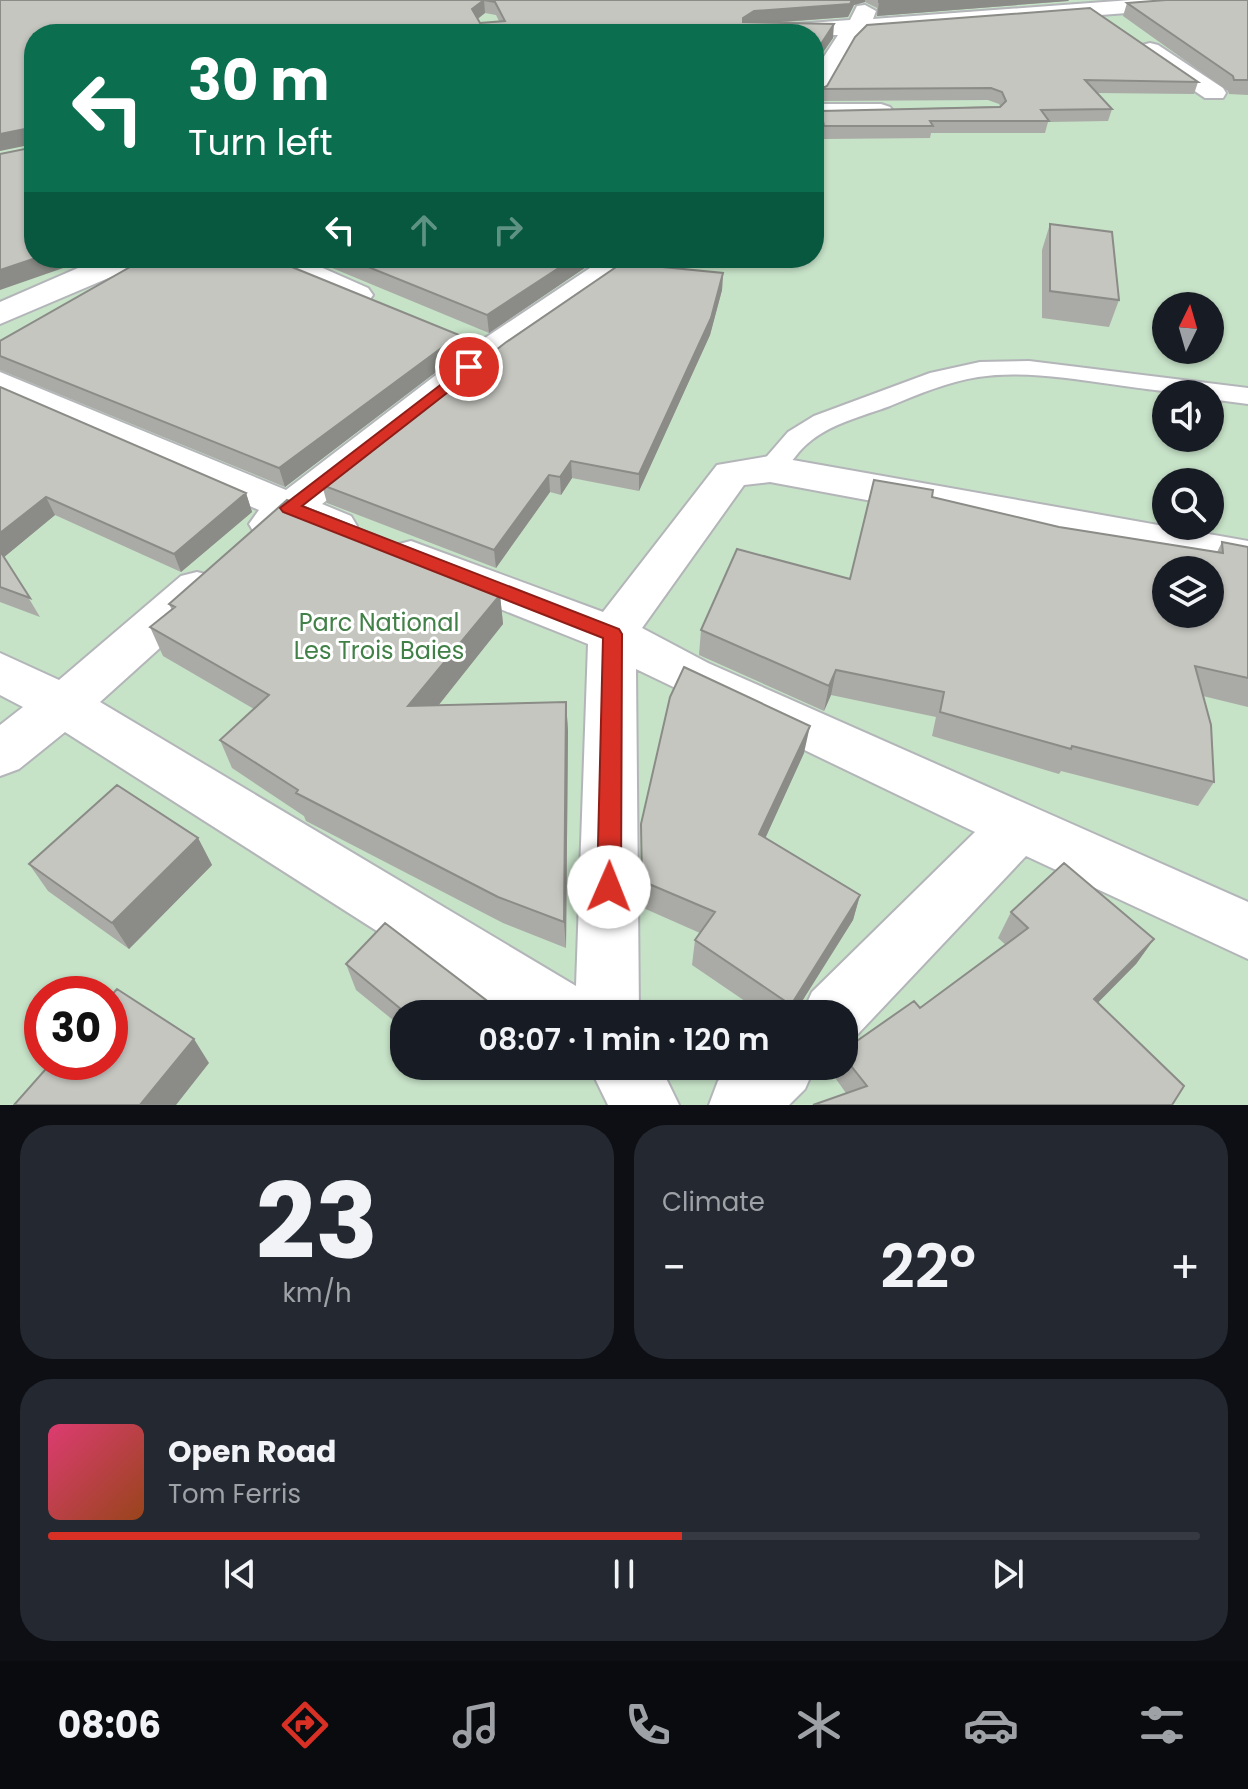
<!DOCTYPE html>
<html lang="en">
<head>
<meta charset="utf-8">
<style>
	body { margin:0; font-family:Poppins,sans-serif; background:#242831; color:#f1f3f6; height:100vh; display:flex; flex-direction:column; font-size:30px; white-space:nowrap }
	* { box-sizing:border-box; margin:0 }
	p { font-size:26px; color:#9ea1a6 }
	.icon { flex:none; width:44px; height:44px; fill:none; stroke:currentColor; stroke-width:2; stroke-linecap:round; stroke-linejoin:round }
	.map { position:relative; height:1105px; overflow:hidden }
	.panel { display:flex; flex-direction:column; gap:20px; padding:20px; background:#0d0f14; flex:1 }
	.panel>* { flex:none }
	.top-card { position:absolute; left:24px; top:24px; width:800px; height:244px; border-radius:32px; box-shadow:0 2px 6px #0004; background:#0b6e4f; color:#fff; overflow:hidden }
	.needle { width:52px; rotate:5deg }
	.controls { position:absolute; left:1152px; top:292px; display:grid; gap:16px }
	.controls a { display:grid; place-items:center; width:72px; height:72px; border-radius:50%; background:#171b24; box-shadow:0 2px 6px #0004; font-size:40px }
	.speed { position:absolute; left:24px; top:976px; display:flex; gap:16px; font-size:40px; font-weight:700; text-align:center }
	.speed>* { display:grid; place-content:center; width:104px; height:104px; border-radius:50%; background:#171b24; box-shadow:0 2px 6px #0004; line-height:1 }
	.speed .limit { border:12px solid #d22; background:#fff; color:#111 }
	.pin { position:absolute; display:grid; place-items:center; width:68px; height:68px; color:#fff; margin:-34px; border:4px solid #fff; border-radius:50%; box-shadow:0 2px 8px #0007 }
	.me { position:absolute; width:88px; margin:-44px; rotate:1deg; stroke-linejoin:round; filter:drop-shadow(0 0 6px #0008) }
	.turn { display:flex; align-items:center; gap:28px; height:168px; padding:0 32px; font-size:36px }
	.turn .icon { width:104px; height:104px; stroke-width:2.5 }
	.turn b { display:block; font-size:56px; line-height:68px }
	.lanes { display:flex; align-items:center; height:76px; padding:0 32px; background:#0003; justify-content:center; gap:40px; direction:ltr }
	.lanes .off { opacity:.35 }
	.big { font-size:60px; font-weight:600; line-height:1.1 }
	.panel .widget { flex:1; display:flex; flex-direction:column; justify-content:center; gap:12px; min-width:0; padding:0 28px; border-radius:32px; background:#242831 }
	.panel .dial { align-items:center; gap:0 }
	.dial b { font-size:104px; line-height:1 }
	.song { display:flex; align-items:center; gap:24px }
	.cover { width:96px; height:96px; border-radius:12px; background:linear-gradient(135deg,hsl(340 70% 55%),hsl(20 70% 35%)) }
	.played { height:8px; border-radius:4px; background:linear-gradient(90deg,#d93025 55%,#363941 55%) }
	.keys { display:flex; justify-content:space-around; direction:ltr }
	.heat { display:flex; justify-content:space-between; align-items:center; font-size:44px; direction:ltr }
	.panel .tiles { flex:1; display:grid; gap:20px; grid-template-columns:1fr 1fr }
	.widget:last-child { grid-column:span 2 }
	.trip { position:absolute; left:390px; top:1000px; width:468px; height:80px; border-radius:32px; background:#171b24; box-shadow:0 2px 6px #0004; font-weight:600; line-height:80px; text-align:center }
	.menu { display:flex; height:128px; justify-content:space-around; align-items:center; background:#090b0e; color:#9ea1a6 }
	.menu .icon { width:56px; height:56px }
	.menu .selected { color:#d93025 }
	.menu b { font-size:36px; color:#f1f3f6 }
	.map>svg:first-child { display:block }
	.green { fill:#c6e2c7; fill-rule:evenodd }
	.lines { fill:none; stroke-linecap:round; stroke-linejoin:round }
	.lane-casing { stroke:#b3b5b9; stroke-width:4 }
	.street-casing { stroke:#b3b5b9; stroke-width:4 }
	.lane { fill:#fff; fill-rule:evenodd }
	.street { fill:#fff; fill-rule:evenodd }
	.wall { fill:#aaaaa6; fill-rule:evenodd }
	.shaded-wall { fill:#8b8b87 }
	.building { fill:#c6c6c1; stroke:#8b8b87; stroke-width:2; fill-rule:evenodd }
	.route { fill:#d93025; stroke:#8d1f18; stroke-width:2 }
	.labels { text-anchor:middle; stroke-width:6; stroke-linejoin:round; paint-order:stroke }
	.park-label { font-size:24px; fill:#418047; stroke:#fff }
</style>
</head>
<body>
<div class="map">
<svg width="1248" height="1105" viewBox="0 0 1248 1105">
	<rect width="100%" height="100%" fill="#eeece6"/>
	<path class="green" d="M0 0H1248V1105H0ZM34 34H814V258H34ZM1166 306H1210V350H1166ZM1166 394H1210V438H1166ZM1166 482H1210V526H1166ZM1166 570H1210V614H1166ZM42 994H110V1062H42ZM404 1014H844V1066H404Z"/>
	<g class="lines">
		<g class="lane-casing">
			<path id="lane" d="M1029 361 1248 388V404L1210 399V394C1137 394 1047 366 978 377 947 382 919 394 890 406 863 416 829 424 807 444 790 458 785 482 760 475L756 469 788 432 814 416 930 373 980 362Z"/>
		</g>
		<g class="street-casing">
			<path id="street" d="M1131 0H1229L1218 6 864 33 851 47 823 97 814 99V72L838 35 744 34 755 27 850 20 857 6 865 5 876 11 873 19Z
				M1150 43 1158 45 1223 88 1226 93 1223 98H1205L1142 55 1138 50 1142 45Z
				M814 104H881L890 107 894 112 890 117 881 120H814Z
				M101 258H144L139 265 0 324V302Z
				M258 258H300L368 288 373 295 368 302 356 305 344 302 263 265Z
				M605 258H642L637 265 505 358 322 504 351 516 357 526 351 536 336 541 296 526C282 537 272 539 255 534L249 524 259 510 0 398V372L286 490 479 342Z
				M770 456 1248 541V571L770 482 744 485 642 628 708 663 1248 902V959L1026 856 856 1036 844 1041V1014H802L812 992 975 832 636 669 639 1014H507L65 732 19 769 0 776V725L23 707 0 695V653L59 680 181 576 197 572 213 576 220 588 213 600 100 702 576 986 588 644 395 567 389 556 395 545 411 541 603 612 717 465Z
				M589 1066H660L679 1105H608Z
				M734 1066H815L805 1089 789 1105H709L718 1081Z"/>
		</g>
		<use href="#lane" class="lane"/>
		<use href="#street" class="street"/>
	</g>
	<path class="wall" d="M0 0H1069L1068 1 877 16V8L865 2 854 5 848 17 774 23 833 38 817 61 814 56V34H34V258L30 145ZM485 13 496 15 499 21 480 23 478 19Z
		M1248 0V95L1229 94 1228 91 1123 16 1127 3Z
		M867 25 1198 82 1194 94 1097 93 1112 109 1108 121 1048 122 1045 133H931L930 138 823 139 819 123 821 111 1000 106 999 104 988 100 819 101 820 89 827 86Z
		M1050 224 1119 300 1109 327 1042 318V250Z
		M308 258H592V263L489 333Z
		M287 265 459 335 461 353 285 487 0 370V341Z
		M723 273 722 290 710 335 639 491 572 478 561 495 550 492 496 568 327 503 322 485Z
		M0 387 246 493 252 512 181 572 55 515 4 557 40 617 0 602Z
		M932 497 1059 527 1217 552 1222 542 1248 547V707L1203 696 1214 782 1198 806 1061 771 1059 774 932 736 936 717 831 695 824 711 699 655 701 630 850 579Z
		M469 583 500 595 503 624 438 705 566 702 568 731 566 948 503 923 306 821 304 816 232 768 220 740 254 709 163 656 150 627 172 610 169 604Z
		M804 753 765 838 860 895 853 920 794 1014H764L692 965 695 940 700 933 641 907V824Z
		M198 838 212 865 129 949 48 891 29 864Z
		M1011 912 1154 939 1136 964 1098 1002 846 1093 833 1075 836 1066H844V1050L920 1008 1006 945 998 938Z
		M346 964 486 1000 488 1014H404V1029L356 990Z"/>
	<path class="shaded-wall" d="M484 0 485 13 473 22 472 9Z
		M852 0H865V2L854 5 848 17 753 24 742 31 743 18 754 11Z
		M911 0H1069L1068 1 877 16 879 2Z
		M834 24 833 38 817 61 819 47Z
		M30 128 34 144 0 151V134Z
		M36 258H92L0 290V270Z
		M574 258H592V263L489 333 487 315Z
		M723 273 722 290 710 335 639 491V474Z
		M459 335 461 353 285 487 279 468Z
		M571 461 572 478 561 495 560 477Z
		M549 475 550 492 496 568 494 550Z
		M246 493 252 512 181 572 174 554Z
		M46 497 55 515 3 558 0 553V533Z
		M467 571 472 600 460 579Z
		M500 595 503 624 415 735 408 706Z
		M836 670 831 695 824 711 829 686Z
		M566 702 568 731 566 948 564 922Z
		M810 726 804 753 755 861 759 834Z
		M198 838 212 865 129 949 112 923Z
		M860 895 853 920 794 1014H789L791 1005Z
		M1154 939 1136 964 1078 1023 1094 999Z
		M486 1000 488 1014H474Z
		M194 1039 209 1063 176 1105H140Z"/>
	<path class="building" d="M0 0H852L850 4 754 11 743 18V22L834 24 819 47 814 39V34H34V258H36L0 270V154L30 148V128L0 134ZM484 0 495 2 505 21 480 23 472 9Z
		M879 0H911L879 2Z
		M1166 0H1248V80H1234L1233 76 1127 3Z
		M1090 8 1198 82 1085 80 1112 109 1041 110 1049 121H930L933 126H824L821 111 1000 107 1006 101 1002 92 991 88 820 89 827 86 855 37 867 25Z
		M1050 224 1112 232 1119 300 1050 291Z
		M146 258H273L287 265 459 335 279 468 0 356V341Z
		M346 258H574L487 315Z
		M622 263 723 273 711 318 639 474 571 461 560 477 549 475 494 550 322 485 505 343Z
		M0 387 246 493 174 554 46 497 0 533Z
		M874 480 933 490 932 497 1059 527 1223 553 1222 542 1248 547V678L1195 666 1211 725 1214 782 1072 746 1071 749 940 712 944 692 836 670 829 686 701 630 737 549 850 579ZM1166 570H1210V614H1166Z
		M287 500 467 571 460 579 500 595 408 706 566 702 564 922 498 897 296 793 298 790 220 740 269 695 150 627 175 607 169 604Z
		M0 551 30 598 0 587Z
		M684 667 810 726 759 834 860 895 791 1005 695 940 715 912 642 881 641 824 670 697Z
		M117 785 198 838 112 923 29 864Z
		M1064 863 1154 939 1094 999 1184 1086 1172 1105H813L867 1086 844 1057V1050L914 1001 920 1008 1028 928 1011 912Z
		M385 923 486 1000 474 1014H407L346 964Z
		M117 989 194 1039 140 1105H14L52 1062H110V997Z"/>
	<path class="route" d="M469 363 475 364V371L302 506 619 629 622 634 621 887 617 895 609 898 600 895 597 887 603 638 283 512 280 508Z"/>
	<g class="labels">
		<g class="park-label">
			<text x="379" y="631">Parc National<tspan x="379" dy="28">Les Trois Baies</tspan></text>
		</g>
	</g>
</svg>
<div class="controls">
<a><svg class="needle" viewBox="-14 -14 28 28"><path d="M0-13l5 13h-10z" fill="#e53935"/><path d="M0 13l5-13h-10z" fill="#9ea1a6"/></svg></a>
<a><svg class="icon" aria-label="sound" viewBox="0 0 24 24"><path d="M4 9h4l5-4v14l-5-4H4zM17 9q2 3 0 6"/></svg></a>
<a><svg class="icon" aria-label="search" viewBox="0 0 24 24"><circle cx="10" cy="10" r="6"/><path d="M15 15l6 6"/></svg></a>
<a><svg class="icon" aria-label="layers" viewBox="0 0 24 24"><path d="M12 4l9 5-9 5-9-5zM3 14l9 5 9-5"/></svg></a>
</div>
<div class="speed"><div class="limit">30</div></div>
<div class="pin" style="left:469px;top:367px;background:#d93025"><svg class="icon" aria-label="arrive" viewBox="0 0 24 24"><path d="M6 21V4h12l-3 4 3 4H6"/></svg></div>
<svg class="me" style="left:609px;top:887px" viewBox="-20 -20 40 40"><circle r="19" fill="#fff"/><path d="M0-13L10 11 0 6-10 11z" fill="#d93025"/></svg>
<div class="trip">08:07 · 1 min · 120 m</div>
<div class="top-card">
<div class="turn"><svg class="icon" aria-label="left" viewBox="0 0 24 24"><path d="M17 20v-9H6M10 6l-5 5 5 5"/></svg><div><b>30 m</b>Turn left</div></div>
<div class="lanes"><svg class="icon" aria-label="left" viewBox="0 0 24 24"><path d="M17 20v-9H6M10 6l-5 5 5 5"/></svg><svg class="icon off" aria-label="ahead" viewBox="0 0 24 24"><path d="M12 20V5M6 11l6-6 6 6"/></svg><svg class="icon off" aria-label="right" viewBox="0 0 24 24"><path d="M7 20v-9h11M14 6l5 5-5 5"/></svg></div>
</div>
</div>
<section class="panel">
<div class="tiles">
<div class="widget dial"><b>23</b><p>km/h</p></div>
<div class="widget"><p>Climate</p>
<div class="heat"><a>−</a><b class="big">22°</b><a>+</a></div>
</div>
<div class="widget">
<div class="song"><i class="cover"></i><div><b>Open Road</b><p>Tom Ferris</p></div></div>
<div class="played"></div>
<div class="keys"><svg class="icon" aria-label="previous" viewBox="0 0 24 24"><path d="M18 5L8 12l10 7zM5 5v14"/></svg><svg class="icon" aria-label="pause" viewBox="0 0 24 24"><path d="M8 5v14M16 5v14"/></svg><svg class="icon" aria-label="next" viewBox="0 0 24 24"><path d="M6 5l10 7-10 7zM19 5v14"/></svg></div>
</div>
</div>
</section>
<nav class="menu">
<b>08:06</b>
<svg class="icon selected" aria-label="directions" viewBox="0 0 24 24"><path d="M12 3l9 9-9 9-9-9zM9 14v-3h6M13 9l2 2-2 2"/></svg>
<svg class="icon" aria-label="music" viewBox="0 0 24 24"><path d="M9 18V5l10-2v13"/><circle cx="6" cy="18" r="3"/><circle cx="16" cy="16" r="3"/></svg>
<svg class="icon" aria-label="phone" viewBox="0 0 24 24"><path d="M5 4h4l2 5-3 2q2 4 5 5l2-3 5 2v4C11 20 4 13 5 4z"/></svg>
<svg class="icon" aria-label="climate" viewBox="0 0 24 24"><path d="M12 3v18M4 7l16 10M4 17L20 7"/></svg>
<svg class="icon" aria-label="car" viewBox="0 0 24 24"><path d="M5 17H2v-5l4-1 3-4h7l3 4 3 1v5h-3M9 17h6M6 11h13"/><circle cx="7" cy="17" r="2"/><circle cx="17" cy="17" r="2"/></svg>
<svg class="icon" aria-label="filters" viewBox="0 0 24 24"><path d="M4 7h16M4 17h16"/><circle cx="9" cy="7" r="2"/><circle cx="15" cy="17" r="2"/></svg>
</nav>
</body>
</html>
